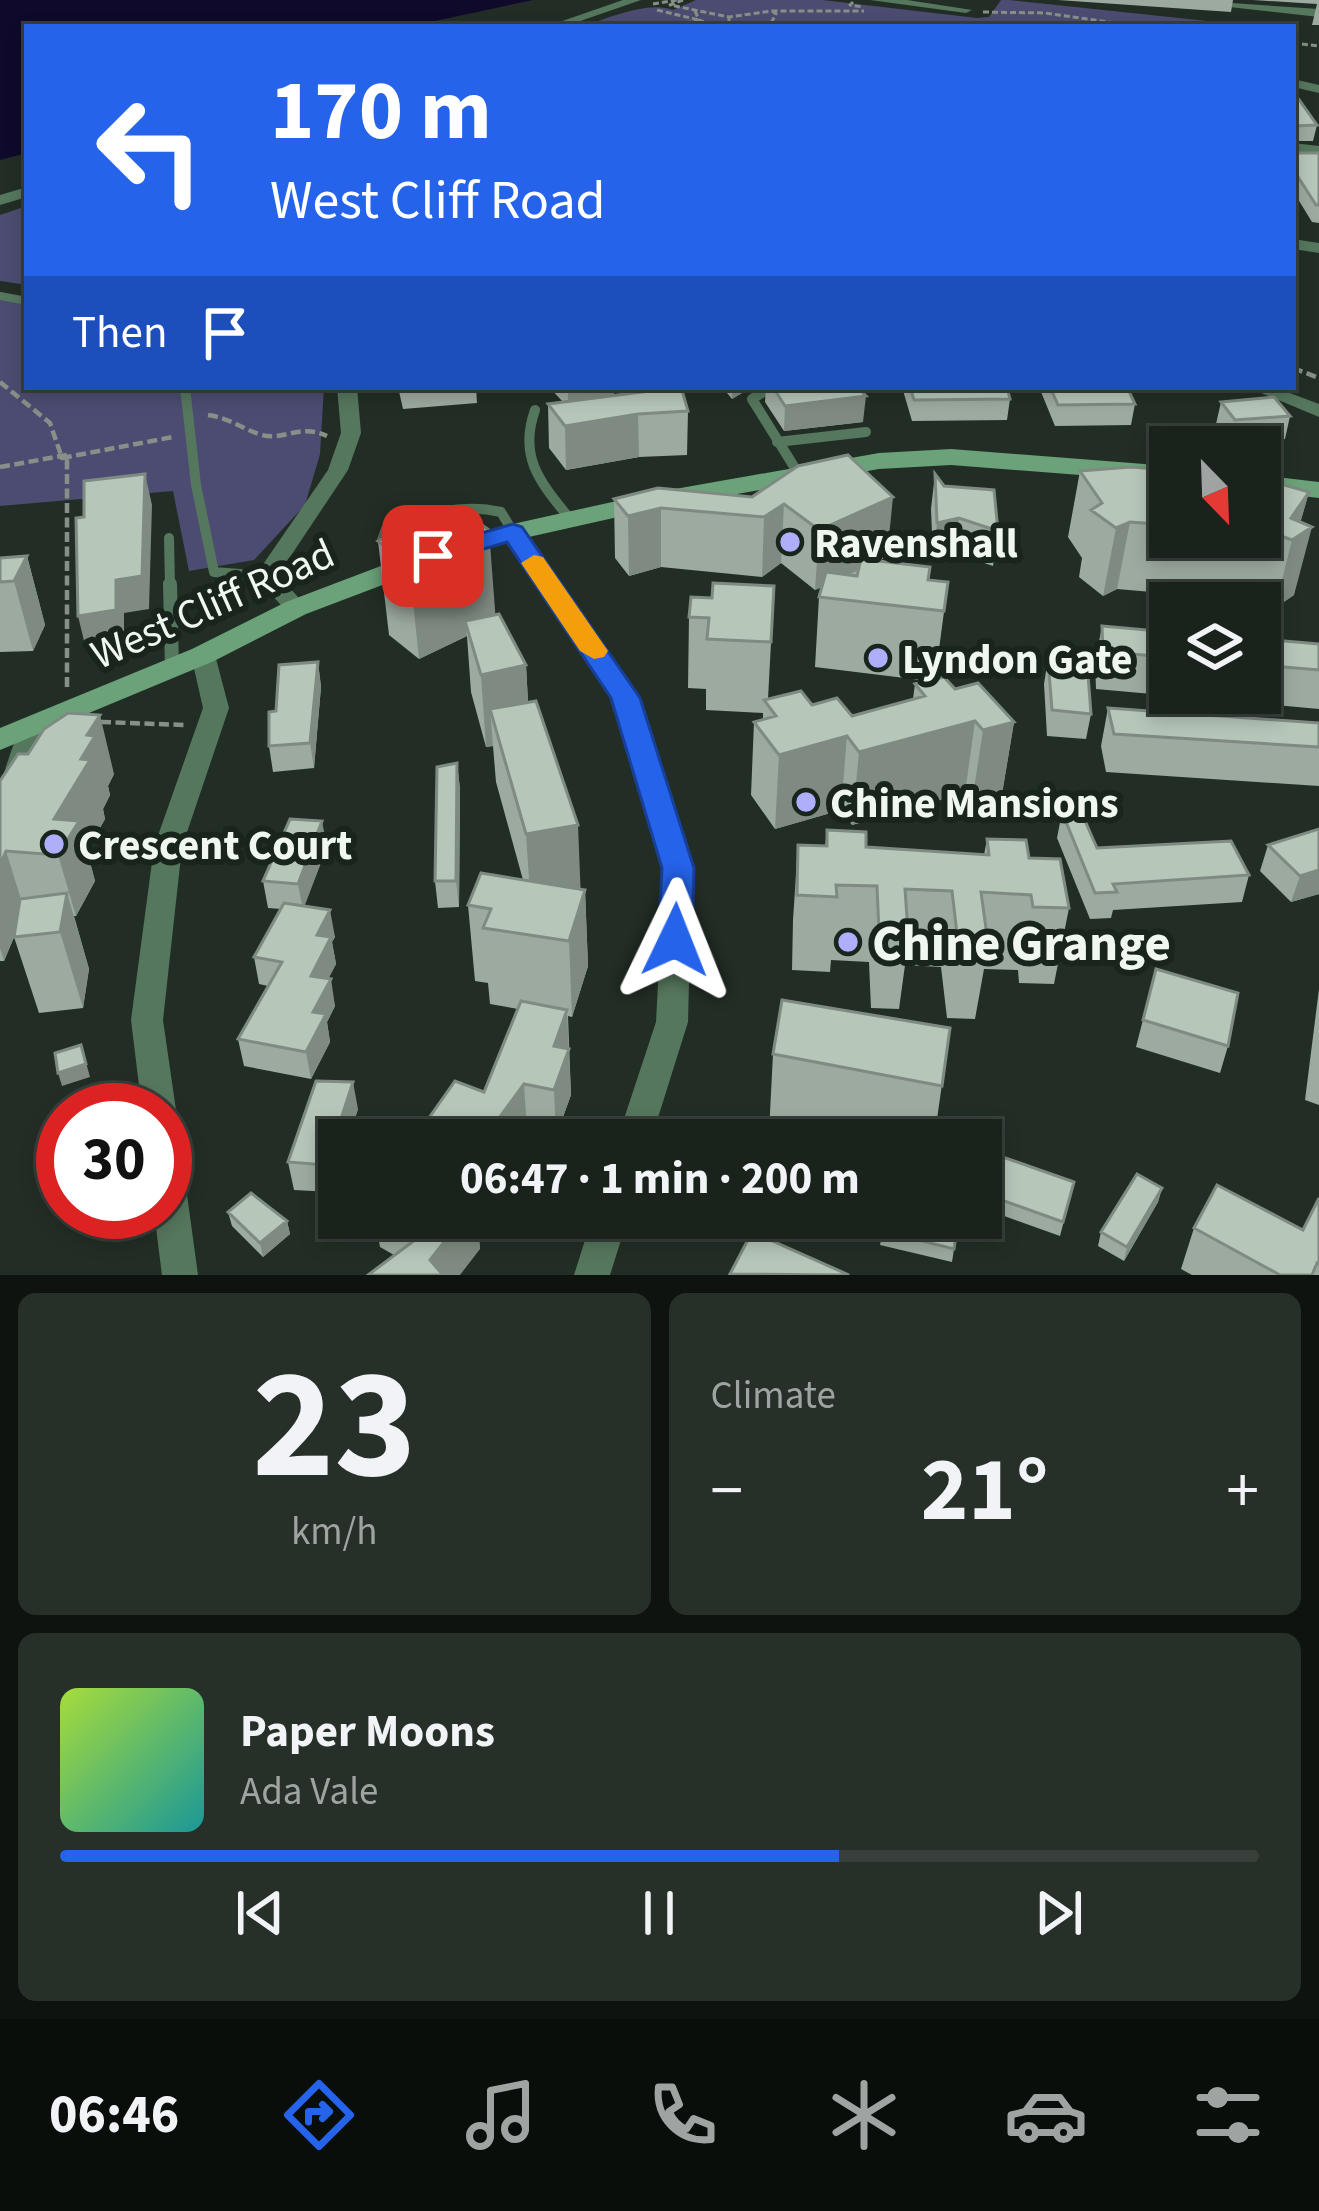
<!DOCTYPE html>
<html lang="en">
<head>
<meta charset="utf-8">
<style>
	body { margin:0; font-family:"Source Sans 3",sans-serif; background:#272f29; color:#f1f3f6; height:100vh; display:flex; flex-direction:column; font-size:45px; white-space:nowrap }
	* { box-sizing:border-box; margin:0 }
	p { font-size:39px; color:#9fa4a3 }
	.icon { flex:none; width:66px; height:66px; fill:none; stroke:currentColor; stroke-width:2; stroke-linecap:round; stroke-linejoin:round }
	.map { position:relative; height:1275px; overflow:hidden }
	.sheet { display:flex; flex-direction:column; gap:18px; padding:18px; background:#0e130f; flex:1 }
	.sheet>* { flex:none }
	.hud { position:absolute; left:24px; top:24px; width:1272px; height:366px; border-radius:0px; box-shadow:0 6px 18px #0003,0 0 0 3px #383f3b; background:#2563eb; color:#fff; overflow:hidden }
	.needle { width:78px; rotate:157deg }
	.controls { position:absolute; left:1149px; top:426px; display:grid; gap:24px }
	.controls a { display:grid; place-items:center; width:132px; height:132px; border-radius:0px; background:#1a221c; box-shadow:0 6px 18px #0003,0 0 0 3px #383f3b; font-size:60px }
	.speed { position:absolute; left:36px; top:1083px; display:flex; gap:24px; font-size:60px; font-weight:700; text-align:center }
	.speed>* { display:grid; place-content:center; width:156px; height:156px; border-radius:50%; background:#1a221c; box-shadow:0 6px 18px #0003,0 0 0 3px #383f3b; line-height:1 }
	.speed .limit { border:18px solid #d22; background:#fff; color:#111 }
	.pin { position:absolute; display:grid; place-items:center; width:102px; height:102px; color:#fff; margin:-51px; border-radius:24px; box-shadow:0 6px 18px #0006 }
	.me { position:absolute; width:132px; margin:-66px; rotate:2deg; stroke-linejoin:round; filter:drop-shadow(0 0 9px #0008) }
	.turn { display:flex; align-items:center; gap:42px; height:252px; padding:0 48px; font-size:54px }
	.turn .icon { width:156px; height:156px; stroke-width:2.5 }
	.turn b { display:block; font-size:84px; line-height:102px }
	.then { display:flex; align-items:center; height:114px; padding:0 48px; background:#0003; gap:24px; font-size:45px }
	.big { font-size:90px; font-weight:700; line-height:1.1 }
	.sheet .tile { flex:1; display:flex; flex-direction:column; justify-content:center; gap:18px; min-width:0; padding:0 42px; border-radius:18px; background:#272f29 }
	.sheet .dial { align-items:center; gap:0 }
	.dial b { font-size:156px; line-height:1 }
	.song { display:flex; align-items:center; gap:36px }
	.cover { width:144px; height:144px; border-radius:18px; background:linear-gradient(135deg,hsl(80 70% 55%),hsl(180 70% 35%)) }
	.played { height:12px; border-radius:6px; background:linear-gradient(90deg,#2563eb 65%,#383f3b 65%) }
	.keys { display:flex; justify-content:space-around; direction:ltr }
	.heat { display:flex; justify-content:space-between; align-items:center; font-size:66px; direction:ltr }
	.sheet .tiles { flex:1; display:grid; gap:18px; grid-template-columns:1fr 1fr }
	.tile:last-child { grid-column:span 2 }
	.trip { position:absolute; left:318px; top:1119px; width:684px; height:120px; border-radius:0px; background:#1a221c; box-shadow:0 6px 18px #0003,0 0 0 3px #383f3b; font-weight:700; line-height:120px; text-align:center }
	.dock { display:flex; height:192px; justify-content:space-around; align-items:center; background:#0a0e0b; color:#9fa4a3 }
	.dock .icon { width:84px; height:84px }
	.dock .selected { color:#2563eb }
	.dock b { font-size:54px; color:#f1f3f6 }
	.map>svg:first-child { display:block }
	.green { fill:#4c4c72 }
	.water { fill:#0f0a2b }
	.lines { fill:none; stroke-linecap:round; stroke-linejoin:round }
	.path-far1 { stroke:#869088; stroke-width:3; stroke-dasharray:6 3; stroke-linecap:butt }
	.path { stroke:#869088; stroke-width:4.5; stroke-dasharray:10 4.5; stroke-linecap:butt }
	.lane-far2 { stroke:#55775d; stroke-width:8 }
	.lane-far1 { stroke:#55775d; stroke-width:10 }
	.lane { stroke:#55775d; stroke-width:14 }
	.street { fill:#55775d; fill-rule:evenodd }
	.secondary { fill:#6ba279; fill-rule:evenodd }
	.wall { fill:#9daa9f }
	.shaded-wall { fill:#7f8b82 }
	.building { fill:#b6c6b9; stroke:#7f8b82; stroke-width:3 }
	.route { fill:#2563eb; stroke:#184099; stroke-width:3 }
	.slow { fill:#f59e0b }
	.poi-dot { fill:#afaefa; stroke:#19251c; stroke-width:4.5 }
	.labels { text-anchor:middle; stroke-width:12; stroke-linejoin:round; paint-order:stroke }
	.poi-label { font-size:42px; font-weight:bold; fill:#eff7f0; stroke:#19251c; text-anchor:start }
	.street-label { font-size:42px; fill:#eff7f0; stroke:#19251c }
	.near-poi-label { font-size:51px; font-weight:bold; fill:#eff7f0; stroke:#19251c; text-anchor:start }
</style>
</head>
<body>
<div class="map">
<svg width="1319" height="1275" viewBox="0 0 1319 1275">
	<rect width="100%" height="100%" fill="#222e25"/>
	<path class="green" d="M696 0H822L977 18 989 17 1001 0H1009L1264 27H580C606 19 649 0 673 10Z
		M27 206V285L0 281V215Z
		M0 299 27 305V387H324L320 454 305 505 254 560 189 571 173 491 0 506Z"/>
	<path class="water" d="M0 0H533L421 24 428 27H27V153L0 160Z"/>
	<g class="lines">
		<path class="path-far1" d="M683 0 670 5 729 17 772 11H864
			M853 2 850 5 863 7
			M653 4 677 0
			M657 10 699 20
			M695 11 699 20 721 27
			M772 11 776 14 771 23 781 27
			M983 12 1045 13 1144 27
			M729 17V27
			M676 24 699 21
			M1293 43 1319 46"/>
		<path class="path" d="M1293 368 1319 378
			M0 382 50 423 62 458 173 437
			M208 415C230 418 242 429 262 435 285 441 299 423 327 436
			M0 467 67 455V690
			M101 722 185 725"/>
		<path class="lane-far2" d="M0 296 27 301"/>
		<path class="lane-far1" d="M185 387 196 485 214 572 266 576
			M768 389 752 399 798 473
			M535 410C518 458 541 483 570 519
			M777 442 866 432
			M169 538 170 587
			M390 552 382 540 386 529C424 514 461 503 501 512L513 532"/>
		<path class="lane" d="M170 584 172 668"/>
		<path class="street" d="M623 0H641L563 27H545Z
			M870 0H907L972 10 966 13Z
			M1187 0 1319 9V17L1193 3Z
			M1293 79 1319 85V93L1293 87Z
			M1293 143 1319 146V154L1293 151Z
			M27 187V197L0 205V195Z
			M1293 239 1319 243V253L1293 249Z
			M337 387H357L361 433 348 470 278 575 308 608 296 615 288 613 255 576 328 470 341 433Z
			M1247 387H1274L1319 404V417Z
			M513 525 521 527 638 697 692 868 688 1022 651 1140H617L656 1022 664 868 612 697 502 532Z
			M203 648 215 655 229 708 182 847 163 1020 176 1110 165 1122V1110H142L131 1020 154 847 203 708 191 655Z
			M32 720 45 728C37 753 28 795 0 803 0 775 11 755 19 728Z
			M165 1144 177 1148 182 1158 198 1275H162L154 1212H165Z
			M592 1218H628L610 1275H574Z"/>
		<path class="secondary" d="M951 449 1170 466V482L951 465 879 469 658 508 520 539 443 562 306 614 214 661 0 750V728L192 649 286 602 423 550 503 526 658 492 879 453Z
			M1260 475 1319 482V498L1260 491Z"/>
	</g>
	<path class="wall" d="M1058 0H1233L1231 12Z
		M1253 0H1319V25H1312L1317 4Z
		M1293 94 1317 125 1313 141H1293Z
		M1293 153H1319V223L1312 222 1293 191Z
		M398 387H476L477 403 403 409Z
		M549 387H614V396L688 411 687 455 639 457 566 470 549 448 548 404 563 402Z
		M722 387H752L732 399Z
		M766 387H773L863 422 784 431 765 402Z
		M902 387H1007L1010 399 1007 420 912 421Z
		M1039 387H1127L1135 404 1131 425 1055 426Z
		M1221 402 1290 416 1285 439 1230 443 1216 424Z
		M798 466 887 557 878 561 929 580 948 582 935 679 1014 722 1002 794 972 802 965 793 852 825 841 810 775 829 751 795 754 722 763 719V713L706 710V689L688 688 689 617 712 598 774 586 768 699 812 705 852 716 913 699 915 684 929 681 815 667 819 597 822 587 815 590 781 563 762 577 661 567 629 576 615 558 614 499 752 497Z
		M1170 470V537H1260V478L1309 492 1300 523 1294 595 1275 608 1256 601 1117 589 1103 596 1079 577 1082 558 1068 537 1080 471Z
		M935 474 944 486 998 531 993 566 955 553 933 558 931 509Z
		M378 541 495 615 526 665 528 702 580 889 585 890 588 966 572 1017 568 1016 571 1095 556 1136 527 1130 521 1140H417V1135L484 1092 518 1009 490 1004 488 983 475 981 468 905 523 880 496 782 493 746 486 747 471 692 467 636 419 659 389 635Z
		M27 556 45 625 33 651 0 652V558Z
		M1102 626 1170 632V693H1260V639L1319 644V709L1096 689 1095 663Z
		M1048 659 1091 714 1086 739 1047 736 1044 684Z
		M318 662 321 687 314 768 273 772 269 746 276 711Z
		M1108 708 1319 723V786L1106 772 1101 746Z
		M457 763 460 789 459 907 438 908 435 881Z
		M114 774 108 786 110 795 103 809 105 819 87 851 95 881 76 916H74L89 969 83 1008 39 1013 14 937 4 961H0V781Z
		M1062 812 1097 848 1249 875 1242 902 1113 910 1111 918 1090 919 1057 838Z
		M1319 829V894L1291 902 1260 871 1268 845Z
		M827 830 866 847 984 855 987 839 1029 858 1069 908 1054 984 1019 983 1018 970 984 969 975 1019 947 1018 941 967 905 965 899 1009 871 1008 869 962 831 960 830 972 792 970 793 920 798 845 825 846Z
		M327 847 304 906 335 937 332 942 336 964 328 979 335 1006 327 1022 330 1042 311 1079 244 1066 238 1039 268 986 259 984 254 957 281 909 268 908 263 881Z
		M1156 969 1228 1046 1220 1073 1136 1047Z
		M1319 989V1105L1305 1100Z
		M950 1028 934 1140H812L769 1132 773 1054Z
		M358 1109 348 1140H339V1166L331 1192 294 1190 288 1162Z
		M1074 1182 1060 1236 982 1208 985 1194Z
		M1162 1188 1158 1202 1124 1261 1098 1246 1101 1232Z
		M1319 1198V1275H1192L1181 1269 1194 1228 1303 1230Z
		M228 1212 287 1221 290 1234 263 1257 232 1226Z
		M375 1218H477L480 1249 394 1255 380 1247Z
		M885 1218 957 1230 952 1262 880 1245Z"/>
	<path class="shaded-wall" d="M568 387H614V399L568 409Z
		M732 387H752L732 399Z
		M866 396 863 422 784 431 785 406Z
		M638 414 639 457 566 470 565 426Z
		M145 474 152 505 149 609 124 613V643L86 649 78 616 116 580Z
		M1309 492 1296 538 1312 527 1294 595 1275 608 1292 540 1291 518Z
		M893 497 887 557 815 590 819 530Z
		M784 504 781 563 762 577 764 517Z
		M661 508V567L629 576 628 516Z
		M959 518 955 553 933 558 937 523Z
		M1130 522 1117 589 1103 596 1116 528Z
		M489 530 496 623 465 621 467 636 419 659 409 564Z
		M27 556 45 625 33 651 14 581Z
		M318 662 321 687 314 768 310 743Z
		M526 665 530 737 490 709 493 746 486 747 481 675Z
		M100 715 114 774 108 786 110 795 103 809 105 819 87 851 95 881 76 916 58 855 54 819 81 759 87 735Z
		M975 721 965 793 852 825 859 752Z
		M1014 722 1002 794 972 802 983 730Z
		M847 736 841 810 775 829 779 755Z
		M457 763 460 789 459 907 456 881Z
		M322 821 327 847 303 910 298 884Z
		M578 825 581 900 531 909 526 834Z
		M6 851 25 912 4 961 0 948V865Z
		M1319 870V894L1291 902 1300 876Z
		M585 890 588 966 572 1017 569 941Z
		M67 893 89 969 83 1008 60 932Z
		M330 910 335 937 332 942 336 964 316 1003 311 976 317 935Z
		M331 979 335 1006 327 1022 330 1042 311 1079 306 1052 313 1012Z
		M567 1010 571 1095 556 1136 554 1090V1046Z
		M85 1059 90 1077 62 1086 58 1073Z
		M353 1082 358 1109 348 1140H339V1166L331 1192 326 1165Z
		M524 1084 527 1130 521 1140H483Z
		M1162 1188 1158 1202 1124 1261 1127 1247Z
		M446 1218H477L480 1249 460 1275H432L430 1260Z
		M287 1221 290 1234 263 1257 260 1243Z"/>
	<path class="building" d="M1293 94H1295L1317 125 1293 126Z
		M1293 153H1319V205H1316L1293 169Z
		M681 387 688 411 638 414 565 426 548 404Z
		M773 387H857L866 396 785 406Z
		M910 387H1007L1010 399 914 400Z
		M1050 387H1127L1135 404 1058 405Z
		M1274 397 1290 416 1235 420 1221 402Z
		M848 455 893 497 819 530 784 504 764 517 661 508 628 516 614 499 658 488 752 497 798 466Z
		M1131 467 1170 470V525L1130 522 1116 528 1091 510 1102 503 1080 471Z
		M145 474 142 576 116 580V610L78 616 76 518 84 517V481Z
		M935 474 944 486 994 490 998 531 959 518 937 523Z
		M1260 478 1309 492 1291 518 1312 527 1292 540 1273 533 1260 532Z
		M456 507 489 530 409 564 378 541Z
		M27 556 14 581 0 582V558Z
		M861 559 930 567 928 580 948 582 944 611 819 597 826 572 857 576Z
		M713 583 774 586 771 642 707 639 709 618 689 617 691 597 712 598Z
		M499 614 526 665 481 675 465 621Z
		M1102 626 1170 632V657L1103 652Z
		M1260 639 1319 644V670L1260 665Z
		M1048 659 1087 662 1091 714 1052 710Z
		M318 662 310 743 269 746V712L276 711 279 665Z
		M944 677 955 689 978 683 1014 722 983 730 975 721 859 752 847 736 779 755 754 722 776 716 764 700 801 691 812 705 837 698 852 716 925 696 915 684Z
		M536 701 578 825 526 834 490 709Z
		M1108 708 1319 723V747L1114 734Z
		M68 713 100 715 87 735 95 736 81 759 90 760 54 819 79 821 58 855 6 851 0 865V781L18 754H28L44 729Z
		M457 763 456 881H435L437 767Z
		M1078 805 1097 848 1231 841 1249 875 1113 884 1117 892 1095 893 1062 812Z
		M290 819 322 821 298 884 263 881Z
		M1319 829V870L1300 876 1268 845Z
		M827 830 866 832V847L989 855 987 839 1026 840 1029 858 1060 859 1069 908 1033 907 1031 895 981 892 988 943 958 942 952 891 905 889 908 933 879 932 877 886 836 885 837 897 797 895 798 845 827 846Z
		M481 873 585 890 569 941 483 928 491 909 468 905Z
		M67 893 60 932 14 937 20 899Z
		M284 903 330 910 317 935 331 937 311 976 331 979 313 1012 326 1014 306 1052 238 1039 282 962 254 957Z
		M1156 969 1238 993 1228 1046 1143 1020Z
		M782 1000 950 1028 942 1086 773 1054Z
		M521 1001 567 1010 554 1046 569 1049 554 1090 524 1084 483 1140H424L425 1139 417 1135 455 1081 484 1092Z
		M81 1045 86 1064 58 1073 55 1053Z
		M316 1081 353 1082 326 1165 288 1162Z
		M997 1155 1074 1182 1063 1222 985 1194Z
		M1137 1174 1162 1188 1127 1247 1101 1232Z
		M1217 1185 1303 1230 1319 1198V1264L1317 1263 1312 1275H1280L1194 1228Z
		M251 1193 287 1221 260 1243 228 1212Z
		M403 1218H463L430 1260 443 1275H368L427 1231Z
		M885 1218H909L957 1230 954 1249 882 1231Z
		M752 1232 849 1275 730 1274Z"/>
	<path class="route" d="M513 524 522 527 640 698 694 868 692 940 687 949 675 952 663 949 658 940 662 868 611 698 507 542 433 564 420 556 424 550Z"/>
	<path class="slow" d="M534 555 543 557 608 651 604 657 594 659 580 651 521 563Z"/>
	<g class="poi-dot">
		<circle cx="790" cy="542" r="12"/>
		<circle cx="878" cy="658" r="12"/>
		<circle cx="806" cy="802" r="12"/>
		<circle cx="54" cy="844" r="12"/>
		<circle cx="848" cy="942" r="12"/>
	</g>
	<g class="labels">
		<g class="poi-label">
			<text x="814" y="557">Ravenshall</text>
			<text x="902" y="673">Lyndon Gate</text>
			<text x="830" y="817">Chine Mansions</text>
			<text x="78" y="859">Crescent Court</text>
		</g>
		<g class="street-label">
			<text transform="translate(212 603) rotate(-24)" y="15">West Cliff Road</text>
		</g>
		<g class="near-poi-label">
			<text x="872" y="960">Chine Grange</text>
		</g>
	</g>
</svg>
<div class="controls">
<a><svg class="needle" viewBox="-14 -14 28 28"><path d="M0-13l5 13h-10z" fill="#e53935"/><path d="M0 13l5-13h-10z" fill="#9fa4a3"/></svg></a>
<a><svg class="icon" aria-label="layers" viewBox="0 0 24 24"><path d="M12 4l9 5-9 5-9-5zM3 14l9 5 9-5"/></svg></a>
</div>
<div class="speed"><div class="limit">30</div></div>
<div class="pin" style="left:433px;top:556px;background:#d93025"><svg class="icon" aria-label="arrive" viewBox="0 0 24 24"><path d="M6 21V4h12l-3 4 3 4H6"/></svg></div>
<svg class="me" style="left:675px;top:940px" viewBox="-20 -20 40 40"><path d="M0-17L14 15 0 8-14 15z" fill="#2563eb" stroke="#fff" stroke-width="4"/></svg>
<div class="trip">06:47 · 1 min · 200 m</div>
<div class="hud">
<div class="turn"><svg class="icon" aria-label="left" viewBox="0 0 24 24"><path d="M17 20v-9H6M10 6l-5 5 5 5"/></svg><div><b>170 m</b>West Cliff Road</div></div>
<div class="then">Then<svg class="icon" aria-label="arrive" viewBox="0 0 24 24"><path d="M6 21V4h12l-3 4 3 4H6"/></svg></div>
</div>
</div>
<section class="sheet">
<div class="tiles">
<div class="tile dial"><b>23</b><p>km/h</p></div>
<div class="tile"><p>Climate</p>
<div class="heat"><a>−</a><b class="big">21°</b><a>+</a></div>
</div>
<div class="tile">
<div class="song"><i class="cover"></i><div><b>Paper Moons</b><p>Ada Vale</p></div></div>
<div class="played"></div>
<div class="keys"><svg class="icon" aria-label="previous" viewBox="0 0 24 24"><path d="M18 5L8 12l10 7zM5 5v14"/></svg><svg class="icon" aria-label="pause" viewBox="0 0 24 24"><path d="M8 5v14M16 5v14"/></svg><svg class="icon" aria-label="next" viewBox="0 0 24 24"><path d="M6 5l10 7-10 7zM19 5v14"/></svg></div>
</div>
</div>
</section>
<nav class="dock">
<b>06:46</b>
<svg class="icon selected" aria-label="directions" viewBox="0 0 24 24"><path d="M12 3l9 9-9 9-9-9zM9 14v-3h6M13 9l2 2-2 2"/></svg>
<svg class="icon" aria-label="music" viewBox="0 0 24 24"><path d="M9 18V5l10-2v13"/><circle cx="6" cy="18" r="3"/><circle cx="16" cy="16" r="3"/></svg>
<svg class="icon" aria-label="phone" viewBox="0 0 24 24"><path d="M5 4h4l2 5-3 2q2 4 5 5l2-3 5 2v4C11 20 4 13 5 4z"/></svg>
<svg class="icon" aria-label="climate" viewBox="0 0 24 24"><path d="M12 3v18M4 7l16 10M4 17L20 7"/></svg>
<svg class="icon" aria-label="car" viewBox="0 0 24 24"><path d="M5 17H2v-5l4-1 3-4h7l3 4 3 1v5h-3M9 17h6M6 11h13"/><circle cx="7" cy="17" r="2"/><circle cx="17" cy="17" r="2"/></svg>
<svg class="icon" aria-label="filters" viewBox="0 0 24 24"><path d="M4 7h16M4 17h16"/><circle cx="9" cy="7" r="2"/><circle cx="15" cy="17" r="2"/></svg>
</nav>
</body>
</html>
